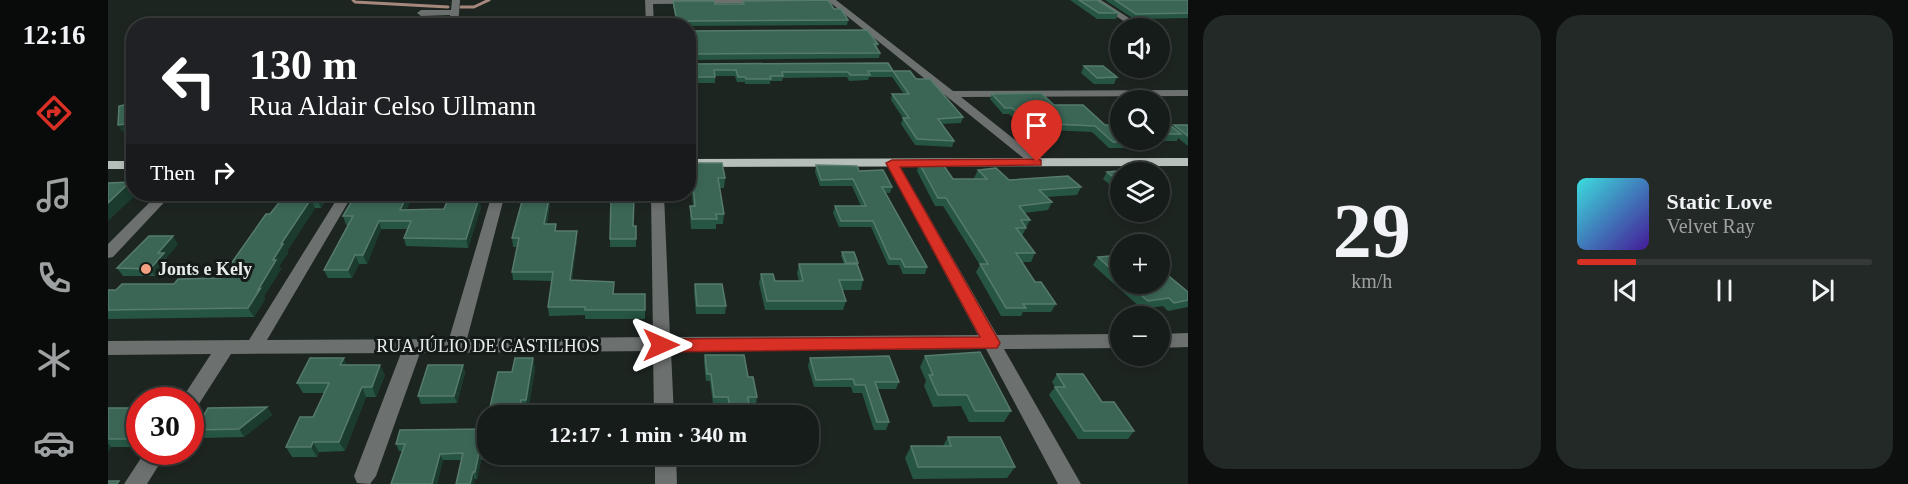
<!DOCTYPE html>
<html lang="en">
<head>
<meta charset="utf-8">
<style>
	body { margin:0; font-family:Georgia,serif; background:#232926; color:#f1f3f6; height:100vh; display:flex; flex-direction:column; font-size:22px; white-space:nowrap }
	* { box-sizing:border-box; margin:0 }
	p { font-size:20px; color:#9ea1a2 }
	.icon { flex:none; width:33px; height:33px; fill:none; stroke:currentColor; stroke-width:2; stroke-linecap:round; stroke-linejoin:round }
	.map { position:relative; flex:1; overflow:hidden }
	.details { display:flex; flex-direction:column; gap:15px; padding:15px; background:#0c0f0e; width:720px }
	.details>* { flex:none }
	.banner { position:absolute; left:18px; top:18px; width:570px; height:183px; border-radius:24px; box-shadow:0 3px 9px #0003,0 0 0 2px #353a38; background:#202124; color:#fff; overflow:hidden }
	.buttons { position:absolute; left:1002px; top:18px; display:grid; gap:12px }
	.buttons a { display:grid; place-items:center; width:60px; height:60px; border-radius:50%; background:#161c19; box-shadow:0 3px 9px #0003,0 0 0 2px #353a38; font-size:30px }
	.speed { position:absolute; left:18px; top:387px; display:flex; gap:12px; font-size:30px; font-weight:700; text-align:center }
	.speed>* { display:grid; place-content:center; width:78px; height:78px; border-radius:50%; background:#161c19; box-shadow:0 3px 9px #0003,0 0 0 2px #353a38; line-height:1 }
	.speed .limit { border:9px solid #d22; background:#fff; color:#111 }
	.pin { position:absolute; display:grid; place-items:center; width:51px; height:51px; color:#fff; margin:-62px -26px; border-radius:50% 50% 50% 0; rotate:-45deg; box-shadow:0 0 6px #0007 }
	.pin .icon { rotate:45deg }
	.me { position:absolute; width:66px; margin:-33px; rotate:90deg; stroke-linejoin:round; filter:drop-shadow(0 0 4px #0008) }
	.turn { display:flex; align-items:center; gap:21px; height:126px; padding:0 24px; font-size:27px }
	.turn .icon { width:78px; height:78px; stroke-width:2.5 }
	.turn b { display:block; font-size:42px; line-height:51px }
	.then { display:flex; align-items:center; height:57px; padding:0 24px; background:#0003; gap:12px; font-size:22px }
	.details .card { flex:1; display:flex; flex-direction:column; justify-content:center; gap:9px; min-width:0; padding:0 21px; border-radius:24px; background:#232926 }
	.details .dial { align-items:center; gap:0 }
	.dial b { font-size:78px; line-height:1 }
	.song { display:flex; align-items:center; gap:18px }
	.cover { width:72px; height:72px; border-radius:9px; background:linear-gradient(135deg,hsl(180 70% 55%),hsl(260 70% 35%)) }
	.played { height:6px; border-radius:3px; background:linear-gradient(90deg,#d93025 20%,#353a38 20%) }
	.keys { display:flex; justify-content:space-around; direction:ltr }
	.details .tiles { flex:1; display:grid; gap:15px; grid-template-columns:repeat(2,1fr) }
	.trip { position:absolute; left:369px; top:405px; width:342px; height:60px; border-radius:24px; background:#161c19; box-shadow:0 3px 9px #0003,0 0 0 2px #353a38; font-weight:700; line-height:60px; text-align:center }
	main { display:flex; flex:1; min-height:0 }
	.tab-bar { display:flex; flex-direction:column; width:108px; justify-content:space-around; align-items:center; background:#090b0a; color:#9ea1a2 }
	.tab-bar .icon { width:42px; height:42px }
	.tab-bar .active { color:#d93025 }
	.tab-bar b { font-size:27px; color:#f1f3f6 }
	.map>svg:first-child { display:block }
	.lines { fill:none; stroke-linecap:round; stroke-linejoin:round }
	.stream { stroke:#a6897c; stroke-width:3 }
	.minor { fill:#6c706e; fill-rule:evenodd }
	.major { fill:#b7bfbb; fill-rule:evenodd }
	.wall { fill:#265543 }
	.shaded-wall { fill:#1a3b2e }
	.building { fill:#3b6655; stroke:#567b6c; stroke-width:1.5 }
	.route { fill:#d93025; stroke:#8d1f18; stroke-width:1.5 }
	.poi-dot { fill:#f2a080; stroke:#141b18; stroke-width:2 }
	.labels { text-anchor:middle; stroke-width:6; stroke-linejoin:round; paint-order:stroke }
	.poi-label { font-size:18px; font-weight:bold; fill:#e7ece9; stroke:#141b18; text-anchor:start }
	.street-label { font-size:18px; fill:#e7ece9; stroke:#141b18 }
</style>
</head>
<body>
<main>
<nav class="tab-bar">
<b>12:16</b>
<svg class="icon active" aria-label="directions" viewBox="0 0 24 24"><path d="M12 3l9 9-9 9-9-9zM9 14v-3h6M13 9l2 2-2 2"/></svg>
<svg class="icon" aria-label="music" viewBox="0 0 24 24"><path d="M9 18V5l10-2v13"/><circle cx="6" cy="18" r="3"/><circle cx="16" cy="16" r="3"/></svg>
<svg class="icon" aria-label="phone" viewBox="0 0 24 24"><path d="M5 4h4l2 5-3 2q2 4 5 5l2-3 5 2v4C11 20 4 13 5 4z"/></svg>
<svg class="icon" aria-label="climate" viewBox="0 0 24 24"><path d="M12 3v18M4 7l16 10M4 17L20 7"/></svg>
<svg class="icon" aria-label="car" viewBox="0 0 24 24"><path d="M5 17H2v-5l4-1 3-4h7l3 4 3 1v5h-3M9 17h6M6 11h13"/><circle cx="7" cy="17" r="2"/><circle cx="17" cy="17" r="2"/></svg>
</nav>
<div class="map">
<svg width="1080" height="484" viewBox="0 0 1080 484">
	<rect width="100%" height="100%" fill="#1d2521"/>
	<g class="lines">
		<path class="stream" d="M245 0 247 2 340 7
			M353 7H366L381 0"/>
		<path class="minor" d="M344 0H352L350 26H341L342 15 313 16 309 13 313 10H343Z
			M537 0H658L659 1 655 3 545 4 546 26H538Z
			M719 0H728L845 91 1080 90V96L853 97 935 162 934 165H924Z
			M983 0H993L1024 20 1017 22Z
			M784 159 790 163 889 335 1012 334V348L896 349 973 484H950L878 349 563 351 566 416H546L545 351 312 353 268 476 262 484 249 483 246 476 293 353 123 354 89 407 82 409V400H73L103 354 0 355V341L141 340 232 194H245L159 340 341 339 384 194H397L359 339 545 337 543 194H556L562 337 870 335 778 163Z
			M50 194H64L5 257 0 258V244Z
			M1080 333V347L1052 348V334Z
			M37 452H59L39 484H16Z
			M547 454H568L569 484H547Z"/>
		<path class="major" d="M1080 158V166L580 167V159Z
			M0 161H26V169H0Z"/>
	</g>
	<path class="wall" d="M962 0H989L1010 13 1008 19H989Z
		M997 0H1080V18L1026 19Z
		M565 1 607 4H634L635 1 726 9 740 20 739 25 569 26 565 6Z
		M580 31 770 44 769 48 772 53 771 58 580 60Z
		M580 64 785 71 808 79 855 117 853 123 834 124 846 141 844 147 807 145 793 124 795 118 783 100 784 94H796L784 77H761L760 80 741 81 739 77 675 78 674 81H662V84H637V82H629L627 76H607V83H580Z
		M976 66 1009 77 1006 84H986L973 73Z
		M26 89V100L22 98 18 91Z
		M884 94 946 105 997 125 1023 142 1020 148H1001L984 132 918 129 901 114H895L882 99Z
		M1052 117 1065 127 1066 125H1080V146L1070 138 1069 141H1039L1038 140H1052Z
		M580 163 617 178 616 188H612L616 214 615 224H608V229H583L582 216V206H585L584 194 569 195V194H580Z
		M811 163 845 179H868L866 178 870 170 901 180 973 187 969 195 938 197 944 202 940 210 916 213 922 220 914 236 927 253 923 262H913L927 282 948 304 943 312H915L913 316H893L868 272 872 265 835 206H827L809 171Z
		M708 165 751 171 784 187 782 193H778L819 267 817 274H795L791 265H780L763 227H731L725 213 727 206H753L744 186H712L707 172Z
		M999 172H1012V193L995 179Z
		M1059 182 1054 190H1052V183Z
		M161 194H220L221 195 213 208H207L179 251 180 253 171 266 173 269 156 296 157 299 146 317 0 319V290H8L113 278 172 201H164Z
		M248 194H306L298 210 336 209 369 194 367 198 373 207 360 248 298 246 296 238 299 229H273L259 264H251L244 278H220L216 270 241 225H238L235 216Z
		M410 194H471V196H443L439 224 449 231 469 239 464 280 506 294H537V319H477V315L441 316 440 307 444 281 405 280 404 272 409 247H405L404 238 415 196H411Z
		M525 226H528V247H502V239Z
		M70 244 58 258 61 261 47 276H15L9 268Z
		M734 252 750 263V265L755 280 753 290H734L738 301 735 310H657L651 283 653 274 667 281H691L689 273 691 264H736L733 256Z
		M1012 255V284H1052L1080 292V307L1060 311 1055 306 1034 309 985 265 990 257Z
		M587 284 618 306 617 314H588L586 292Z
		M597 355 640 377 649 397 648 404H641L642 416H621L619 404H605L602 381H598L596 362Z
		M817 356 903 411 896 422H861L853 406 825 407 816 386 818 381 812 367Z
		M425 358 427 369 420 412H416L404 372Z
		M702 358 791 382 788 389H769L781 422 778 430H766L754 393H745L743 387H706L700 366Z
		M239 365 277 375 268 397H258L237 451 211 452 209 457H184L178 447 205 417 216 393H195L189 383Z
		M355 365 357 373 349 403 313 404 310 396Z
		M949 374 994 402 1026 431 1020 439H970L941 395 947 387 944 382Z
		M159 407 164 415 136 437 93 438 87 430Z
		M0 408 30 447H3L0 452Z
		M380 429 379 460H373L369 479H367L354 460H335L329 484H283L294 451H291L288 444Z
		M840 437 907 467 899 478 805 479 797 458 803 446H835Z
		M436 454H483V456H437Z"/>
	<path class="shaded-wall" d="M17 124 26 127V134L21 135 19 131 14 132 10 125Z
		M22 182 26 188V194H29L0 221V203Z
		M213 194H220L221 195 213 208 209 199Z
		M300 194H306L295 218 292 210Z
		M364 194H369L364 207 363 198Z
		M442 194H443V196L437 232 436 224Z
		M371 198 373 207 360 248 358 239Z
		M203 199 207 208 179 251 180 253 171 266 173 269 156 296 157 299 146 317 140 308 173 244Z
		M271 221 273 229 259 264 255 255Z
		M469 231V239L463 289 462 280Z
		M65 236 70 244 58 258 61 261 47 276 42 269 50 253Z
		M247 255 251 264 244 278 240 270Z
		M236 358 240 368 232 365Z
		M425 358 427 369 420 412 418 400Z
		M272 365 277 375 268 397 264 387Z
		M355 365 357 373 349 403 346 396Z
		M254 387 258 397 237 451 231 442Z
		M413 400 416 412 415 416H411Z
		M159 407 164 415 136 437 131 429Z
		M32 426V444L30 447 22 439Z
		M205 442 211 452 209 457 203 447Z
		M0 443 3 447 0 452Z
		M380 443V454H381L379 460 377 453Z
		M371 453 373 460 369 479 367 472Z
		M332 454 335 460 329 484H324Z
		M365 472 367 479 366 484H362Z"/>
	<path class="building" d="M720 0 726 9H733L740 20 580 21 579 26H570L565 1H606L607 4H636L635 1Z
		M971 0H989L1010 13H991Z
		M1007 0H1080V13L1028 14Z
		M759 30 770 44H766L772 53 580 54V31Z
		M780 63 785 71H802L808 79H822L855 117 830 119 846 141 809 139 795 118H801L784 94H801L785 71H760L762 75H742L740 72H674L675 76H662L663 79H638L637 77H630L628 70H606L607 77H580V64Z
		M976 66H995L1009 77 989 78Z
		M26 89V96L18 91Z
		M933 93 946 105H975L997 125H1004L1012 133V140H1020L1023 142H1005L987 126 921 123 904 108H897L884 94Z
		M26 103V127L17 128V124L10 125 11 106Z
		M1052 117 1073 134H1052Z
		M1066 125H1080V136Z
		M580 163H614L617 178H610L616 214H608L609 219H584L582 206H587L585 185H580Z
		M811 163H834L845 179H879L870 170 888 168 901 180 960 176 973 187 931 190 944 202 911 206 922 220H913L918 228H908L927 253H908L927 282H933L948 304H915L918 308H898L872 264H880L838 198H830Z
		M708 165 749 166 751 171 775 170 784 187H774L819 267H797L793 259H782L765 221H733L727 206H758L745 179 713 180Z
		M1038 168 1045 172H1012V182L999 172Z
		M1052 177 1059 182 1052 183Z
		M22 182 0 203V183Z
		M178 194H213L209 199H203L173 244H175L165 260H168L150 290 152 289 140 308 0 310V290H8L14 284H66L70 279 113 278 158 214H162Z
		M248 194H300L292 210 336 209 342 194H364L363 198H371L358 239 296 238 303 221H271L255 255H247L240 270H216L245 216H235Z
		M416 194H442L436 224H448L447 231H469L462 280 506 282 505 294H537V310H477V307H440L445 272H404L411 238H404Z
		M503 198H526L525 226H528V239H502Z
		M41 236H65L50 253H56L42 269 9 268Z
		M734 252H746L750 263H738Z
		M1012 255V277L990 257Z
		M691 264H749L755 280H731L738 301H659L653 274H665L667 281H695Z
		M1052 273H1057L1080 292V300L1066 303 1061 298 1040 301 1020 284H1052Z
		M587 284H614L618 306H589Z
		M872 352 903 411H867L859 395H830L821 375H825L817 356Z
		M597 355H636L640 377H645L649 397H640L642 416H623L620 397H606L603 374H599Z
		M781 356 791 382H767L781 422H769L757 385H747L745 379 708 380 702 358Z
		M202 358H236L232 365H272L264 387H254L231 442H205L203 447H178L192 417H205L221 383H189Z
		M407 358H425L418 400H413L411 416H380L390 372H404Z
		M320 365H355L346 396H310Z
		M949 374H975L994 402H1006L1026 431H976L947 387H957Z
		M159 407 131 429 87 430 100 408Z
		M0 408H32V426L22 439H0Z
		M380 429V443L377 453H371L367 472H365L362 484H348L355 453 332 454 324 484H283L297 444H288L292 430Z
		M840 437H892L907 467H810L803 446H843Z
		M0 481H11L9 484H0Z"/>
	<path class="route" d="M929 159 933 160V165L792 167 892 343 889 348 553 352 547 350 545 345 547 341 553 339 872 337 778 163 784 160Z"/>
	<circle class="poi-dot" cx="38" cy="269" r="6"/>
	<g class="labels">
		<g class="poi-label">
			<text x="50" y="275">Jonts e Kely</text>
		</g>
		<g class="street-label">
			<text x="380" y="352">RUA JÚLIO DE CASTILHOS</text>
		</g>
	</g>
</svg>
<div class="buttons">
<a><svg class="icon" aria-label="sound" viewBox="0 0 24 24"><path d="M4 9h4l5-4v14l-5-4H4zM17 9q2 3 0 6"/></svg></a>
<a><svg class="icon" aria-label="search" viewBox="0 0 24 24"><circle cx="10" cy="10" r="6"/><path d="M15 15l6 6"/></svg></a>
<a><svg class="icon" aria-label="layers" viewBox="0 0 24 24"><path d="M12 4l9 5-9 5-9-5zM3 14l9 5 9-5"/></svg></a>
<a>+</a>
<a>−</a>
</div>
<div class="speed"><div class="limit">30</div></div>
<div class="pin" style="left:929px;top:162px;background:#d93025"><svg class="icon" aria-label="arrive" viewBox="0 0 24 24"><path d="M6 21V4h12l-3 4 3 4H6"/></svg></div>
<svg class="me" style="left:553px;top:345px" viewBox="-20 -20 40 40"><path d="M0-17L14 15 0 8-14 15z" fill="#d93025" stroke="#fff" stroke-width="4"/></svg>
<div class="trip">12:17 · 1 min · 340 m</div>
<div class="banner">
<div class="turn"><svg class="icon" aria-label="left" viewBox="0 0 24 24"><path d="M17 20v-9H6M10 6l-5 5 5 5"/></svg><div><b>130 m</b>Rua Aldair Celso Ullmann</div></div>
<div class="then">Then<svg class="icon" aria-label="right" viewBox="0 0 24 24"><path d="M7 20v-9h11M14 6l5 5-5 5"/></svg></div>
</div>
</div>
<section class="details">
<div class="tiles">
<div class="card dial"><b>29</b><p>km/h</p></div>
<div class="card">
<div class="song"><i class="cover"></i><div><b>Static Love</b><p>Velvet Ray</p></div></div>
<div class="played"></div>
<div class="keys"><svg class="icon" aria-label="previous" viewBox="0 0 24 24"><path d="M18 5L8 12l10 7zM5 5v14"/></svg><svg class="icon" aria-label="pause" viewBox="0 0 24 24"><path d="M8 5v14M16 5v14"/></svg><svg class="icon" aria-label="next" viewBox="0 0 24 24"><path d="M6 5l10 7-10 7zM19 5v14"/></svg></div>
</div>
</div>
</section>
</main>
</body>
</html>
